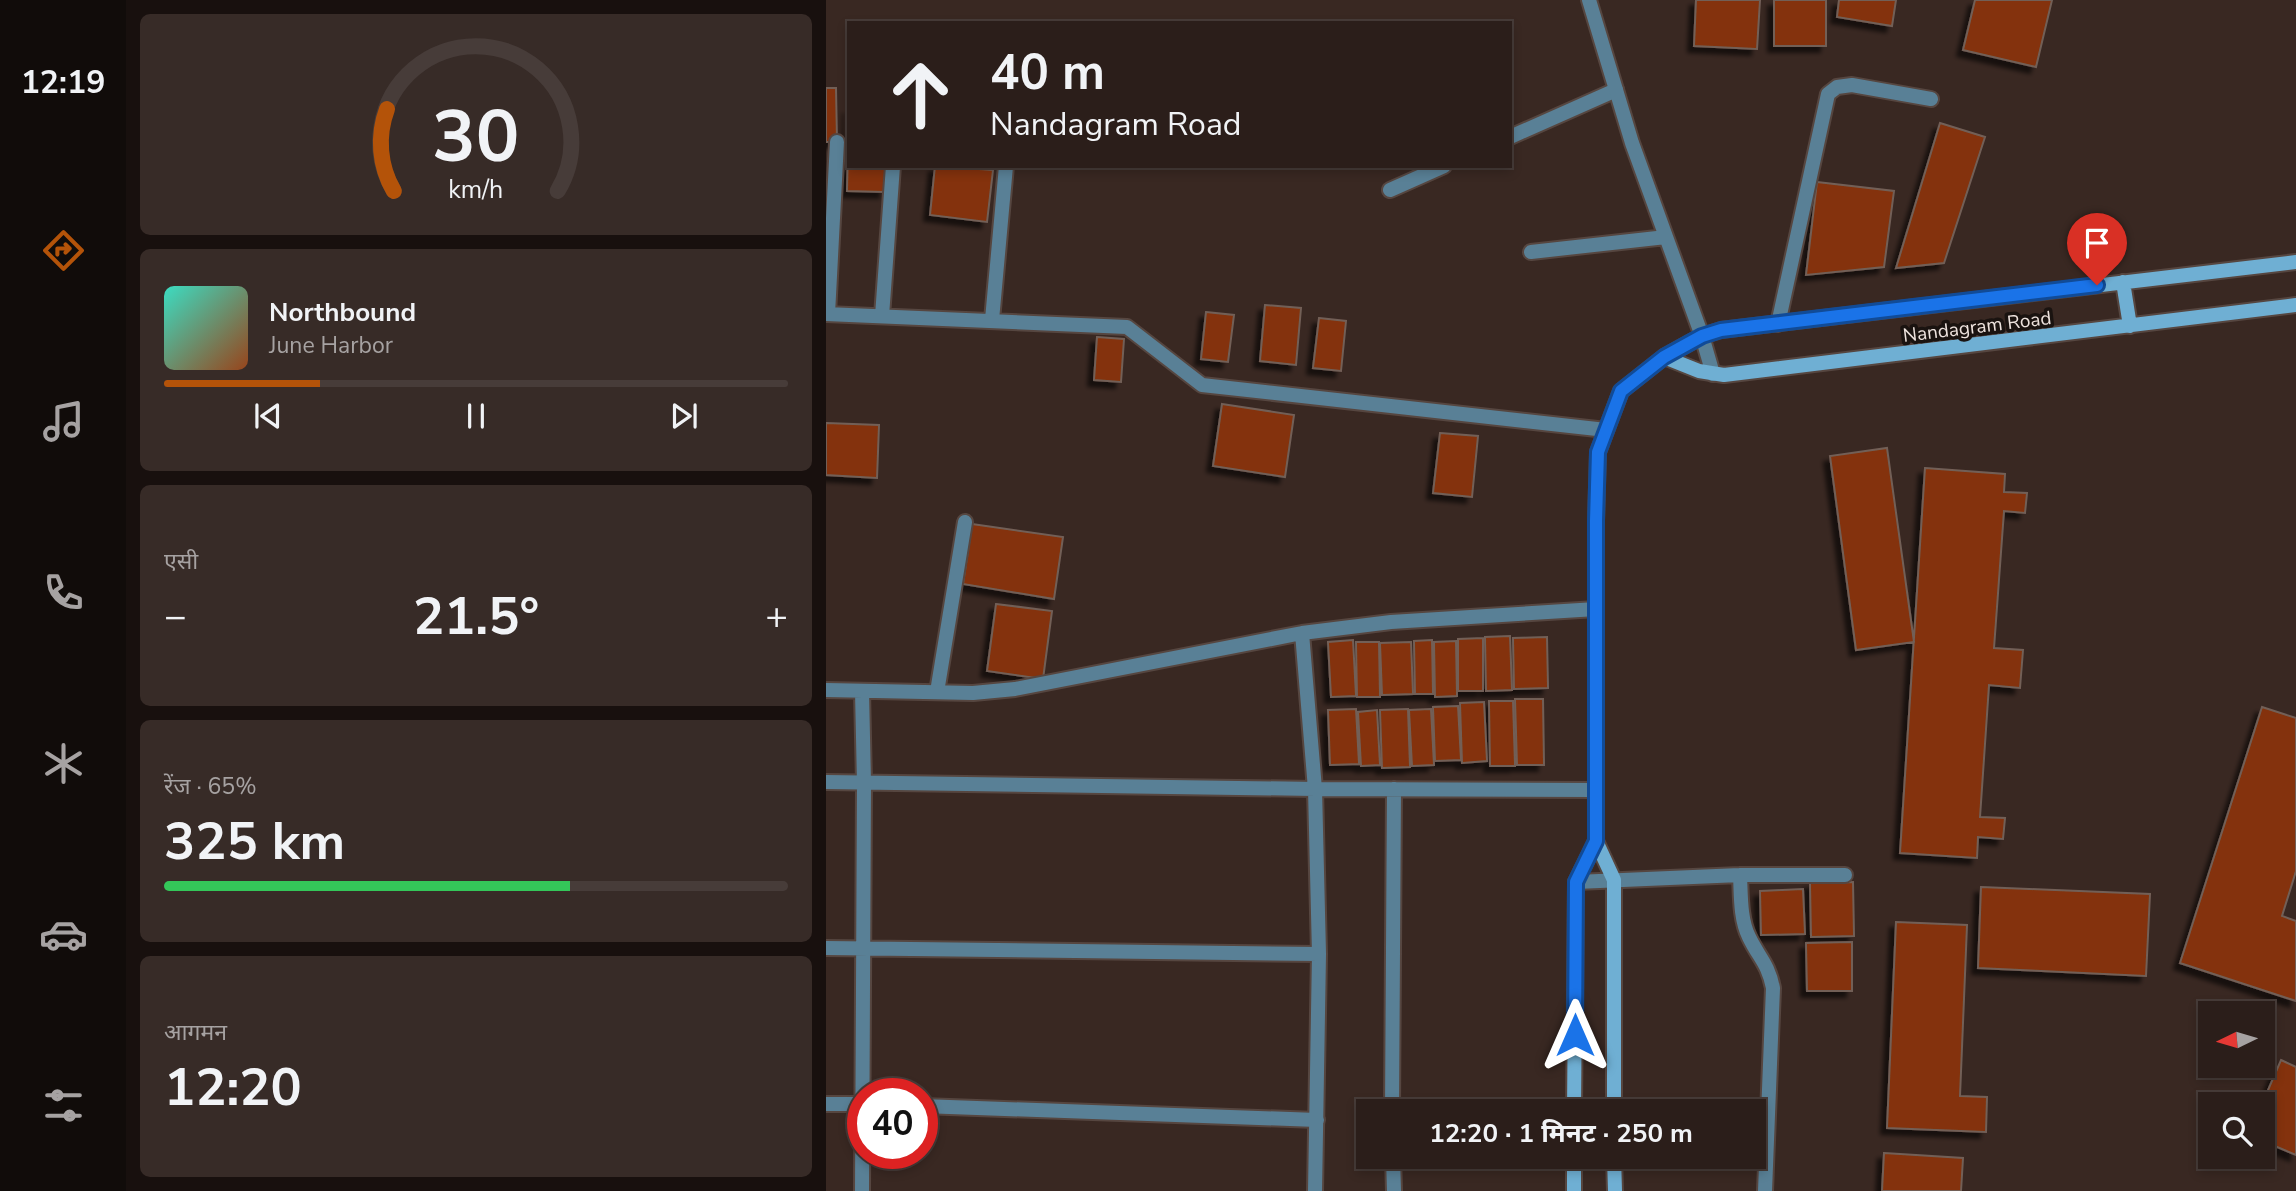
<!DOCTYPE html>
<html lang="hi">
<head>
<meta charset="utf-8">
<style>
	body { margin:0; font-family:"Nunito Sans","Noto Sans Devanagari",sans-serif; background:#372b27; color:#f1f3f6; height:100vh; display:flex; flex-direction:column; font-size:26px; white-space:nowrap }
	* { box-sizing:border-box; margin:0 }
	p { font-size:23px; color:#a6a2a2 }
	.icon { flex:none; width:38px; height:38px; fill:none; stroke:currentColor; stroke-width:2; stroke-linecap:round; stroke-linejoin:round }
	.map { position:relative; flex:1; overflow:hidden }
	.panel { display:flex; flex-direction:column; gap:14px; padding:14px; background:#18100e; width:700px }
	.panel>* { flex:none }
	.top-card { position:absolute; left:21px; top:21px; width:665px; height:147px; border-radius:0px; box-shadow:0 4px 10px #0003,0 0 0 2px #473c39; background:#2b1e1a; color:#f1f3f6; overflow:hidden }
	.needle { width:46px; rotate:265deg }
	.controls { position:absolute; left:1372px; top:1001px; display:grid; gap:14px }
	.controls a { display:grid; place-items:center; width:77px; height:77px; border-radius:0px; background:#2b1e1a; box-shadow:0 4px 10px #0003,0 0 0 2px #473c39; font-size:35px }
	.speed { position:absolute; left:21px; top:1078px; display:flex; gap:14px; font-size:35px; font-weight:700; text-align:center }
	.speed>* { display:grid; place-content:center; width:91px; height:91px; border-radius:50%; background:#2b1e1a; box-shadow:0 4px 10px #0003,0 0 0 2px #473c39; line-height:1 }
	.speed .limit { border:10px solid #d22; background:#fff; color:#111 }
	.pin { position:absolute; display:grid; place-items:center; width:60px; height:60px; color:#fff; margin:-72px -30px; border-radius:50% 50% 50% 0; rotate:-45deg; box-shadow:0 0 7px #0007 }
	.pin .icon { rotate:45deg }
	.me { position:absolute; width:77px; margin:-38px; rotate:0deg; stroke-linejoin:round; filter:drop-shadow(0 0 5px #0008) }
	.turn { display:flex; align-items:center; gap:24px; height:147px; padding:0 28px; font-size:32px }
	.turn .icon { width:91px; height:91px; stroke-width:2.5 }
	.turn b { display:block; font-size:49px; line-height:60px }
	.big { font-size:52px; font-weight:700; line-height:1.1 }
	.panel .widget { flex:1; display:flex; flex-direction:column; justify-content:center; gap:10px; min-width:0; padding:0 24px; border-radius:10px; background:#372b27 }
	.panel .dial { align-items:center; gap:0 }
	.dial svg { height:182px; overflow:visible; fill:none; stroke:#473c39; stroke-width:7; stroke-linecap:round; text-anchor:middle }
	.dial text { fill:#f1f3f6; stroke:none }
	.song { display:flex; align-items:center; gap:21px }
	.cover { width:84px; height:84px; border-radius:10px; background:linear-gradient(135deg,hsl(170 70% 55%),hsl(20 70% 35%)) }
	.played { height:7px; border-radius:4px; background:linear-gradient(90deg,#b45309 25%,#473c39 25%) }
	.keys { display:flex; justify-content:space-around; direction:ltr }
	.heat { display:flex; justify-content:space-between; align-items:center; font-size:38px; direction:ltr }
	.charge { height:10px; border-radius:5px; background:linear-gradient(90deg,#34c759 65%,#473c39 0) }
	.trip { position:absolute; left:530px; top:1099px; width:410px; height:70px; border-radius:0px; background:#2b1e1a; box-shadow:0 4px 10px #0003,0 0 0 2px #473c39; font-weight:700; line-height:70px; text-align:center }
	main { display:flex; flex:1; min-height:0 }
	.dock { display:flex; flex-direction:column; width:126px; justify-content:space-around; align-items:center; background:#110c0a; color:#a6a2a2 }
	.dock .icon { width:49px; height:49px }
	.dock .active { color:#b45309 }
	.dock b { font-size:32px; color:#f1f3f6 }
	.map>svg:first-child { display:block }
	.building { fill:#843208; stroke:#725f57; stroke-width:2; filter:url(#shadow) }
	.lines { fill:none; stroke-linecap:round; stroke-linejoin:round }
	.lane-casing { stroke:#564640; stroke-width:18 }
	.street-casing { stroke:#564640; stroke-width:18 }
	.secondary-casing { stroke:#564640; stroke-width:18 }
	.lane { stroke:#598096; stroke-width:14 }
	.street { stroke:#598096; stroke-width:14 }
	.secondary { stroke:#6fafd3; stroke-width:14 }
	.route-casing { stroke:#114b97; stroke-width:18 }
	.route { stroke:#1a73e8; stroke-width:12 }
	.labels { text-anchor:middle; stroke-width:7; stroke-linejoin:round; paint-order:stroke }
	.street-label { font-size:19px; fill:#ede2dd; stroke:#1a1310 }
</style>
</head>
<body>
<main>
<nav class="dock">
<b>12:19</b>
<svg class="icon active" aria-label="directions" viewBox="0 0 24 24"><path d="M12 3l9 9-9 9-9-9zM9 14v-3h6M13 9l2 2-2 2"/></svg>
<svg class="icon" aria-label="music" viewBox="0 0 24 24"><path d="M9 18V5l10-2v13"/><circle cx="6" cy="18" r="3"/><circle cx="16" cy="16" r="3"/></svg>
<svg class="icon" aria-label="phone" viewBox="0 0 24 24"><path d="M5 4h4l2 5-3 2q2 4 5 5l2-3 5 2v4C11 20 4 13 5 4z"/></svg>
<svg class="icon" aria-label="climate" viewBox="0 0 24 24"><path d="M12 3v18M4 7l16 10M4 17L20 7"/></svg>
<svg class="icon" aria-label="car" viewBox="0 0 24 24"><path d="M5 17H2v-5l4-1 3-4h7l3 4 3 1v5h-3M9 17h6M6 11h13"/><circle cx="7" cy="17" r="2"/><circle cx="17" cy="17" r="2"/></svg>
<svg class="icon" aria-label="filters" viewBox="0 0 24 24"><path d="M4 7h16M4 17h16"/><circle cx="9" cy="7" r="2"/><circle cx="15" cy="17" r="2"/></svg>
</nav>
<section class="panel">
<div class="widget dial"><svg viewBox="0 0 100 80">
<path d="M14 69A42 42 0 1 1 86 69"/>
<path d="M14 69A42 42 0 0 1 11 33" stroke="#b45309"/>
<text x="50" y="56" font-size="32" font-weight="700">30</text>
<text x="50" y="72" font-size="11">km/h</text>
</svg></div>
<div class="widget">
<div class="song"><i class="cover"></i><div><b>Northbound</b><p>June Harbor</p></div></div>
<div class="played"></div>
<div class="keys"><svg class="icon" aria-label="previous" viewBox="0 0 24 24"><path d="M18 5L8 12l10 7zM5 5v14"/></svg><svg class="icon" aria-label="pause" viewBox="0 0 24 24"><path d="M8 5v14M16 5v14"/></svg><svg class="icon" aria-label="next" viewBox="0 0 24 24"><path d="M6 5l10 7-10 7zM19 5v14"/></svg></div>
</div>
<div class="widget"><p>एसी</p>
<div class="heat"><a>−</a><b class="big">21.5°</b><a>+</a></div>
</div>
<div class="widget"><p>रेंज · 65%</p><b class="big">325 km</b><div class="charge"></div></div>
<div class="widget"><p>आगमन</p><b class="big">12:20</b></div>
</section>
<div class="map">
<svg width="1470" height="1191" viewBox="0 0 1470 1191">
	<defs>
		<filter id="shadow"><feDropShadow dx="-6" dy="6" stdDeviation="2" flood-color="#0009"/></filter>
	</defs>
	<rect width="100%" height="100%" fill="#392822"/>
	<path class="building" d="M870 0H934L931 49 868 46Z
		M948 0H1000V46H948Z
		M1013 0H1070L1066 26 1011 17Z
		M1149 0H1226L1210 67 1137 50Z
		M0 88H10L11 142H0Z
		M23 107V166H59V192L21 191Z
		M1114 123 1159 137 1118 263 1070 268Z
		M109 166 167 170 161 222 104 215Z
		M991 182 1068 191 1058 267 980 275Z
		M439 305 475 308 470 365 434 361Z
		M380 312 408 315 402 362 375 359Z
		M493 318 520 321 515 371 487 368Z
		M271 337 298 339 295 382 268 380Z
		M396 404 468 415 459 477 387 466Z
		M0 423 53 425 51 478 0 475Z
		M614 433 652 436 646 497 607 493Z
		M1061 448 1088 642 1030 650 1004 456Z
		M1099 468 1179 474 1178 492 1201 493 1199 513 1178 511 1168 648 1197 650 1194 688 1163 685 1154 817 1179 818 1177 839 1152 837 1151 858 1074 853Z
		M146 524 237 537 228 599 137 584Z
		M170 604 226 611 217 679 161 671Z
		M684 636 686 690 660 691 659 637Z
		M721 637 722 688 688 689 687 638Z
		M657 638V691H632V639Z
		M527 640 530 696 505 697 502 642Z
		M606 640 607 694H589L588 641Z
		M630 641 631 696 609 697 608 642Z
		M530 642H553L554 697H531Z
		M585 642 587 694 556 695 554 643Z
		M689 699H717L718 765H691Z
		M663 701H687L689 766H664Z
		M658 702 661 761 636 763 634 703Z
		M632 706 635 760 609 761 607 707Z
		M1436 707 1470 718V871L1456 916 1470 921V1001L1354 963Z
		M530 709 533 764 504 765 502 710Z
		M582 709 584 767 556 768 554 710Z
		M605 709 608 765 586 766 583 710Z
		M551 710 554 765 535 766 532 712Z
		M1027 882 1028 936 985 937 984 883Z
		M1155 887 1324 894 1320 976 1152 968Z
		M977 889 979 934 935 935 934 891Z
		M1070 922 1141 925 1134 1096 1161 1097 1160 1132 1061 1128Z
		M1026 942V991H981L980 943Z
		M1455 1060 1470 1067V1155L1437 1141 1436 1104Z
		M1058 1153 1137 1158 1135 1191H1056Z"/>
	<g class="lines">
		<g class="lane-casing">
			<path id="lane" d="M684 137 790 90
				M564 190 618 166
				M952 324 1002 94 1011 87 1026 85 1105 99"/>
		</g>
		<g class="street-casing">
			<path id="street" d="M763 0 806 143 876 336 887 374
				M705 252 840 237
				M0 314 301 327 376 385 780 430
				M2 314 11 142
				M56 316 67 166
				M166 320 180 166
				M476 633 489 789 493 954 489 1191
				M0 690 147 693 189 689 476 633 565 622 770 609
				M36 691 38 783 36 1191
				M111 692 139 522
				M0 782 489 789 769 790
				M914 875C915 895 914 919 923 937 933 958 942 963 947 988L939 1191
				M750 882 914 875H1019
				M0 948 493 954
				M0 1104H37
				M96 1106 491 1120
				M566 1111 568 789
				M567 1157 568 1191"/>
		</g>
		<g class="secondary-casing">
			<path id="secondary" d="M1297 282 1304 326
				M838 357 873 371 898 375 1470 305
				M748 1111 750 882 770 841
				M788 1111V880L770 841V521L772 452 795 391 838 357 876 336 895 330 1470 262
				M788 1157 789 1191
				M748 1191V1157"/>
		</g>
		<use href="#lane" class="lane"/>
		<use href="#street" class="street"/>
		<use href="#secondary" class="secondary"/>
	</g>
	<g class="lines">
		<g class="route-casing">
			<path id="route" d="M749 1035 750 882 770 841V521L772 452 795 391 838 357 876 336 895 330 1271 285"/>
		</g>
		<use href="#route" class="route"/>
	</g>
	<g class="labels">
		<g class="street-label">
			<text transform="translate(1151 326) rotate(-7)" y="7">Nandagram Road</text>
		</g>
	</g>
</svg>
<div class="controls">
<a><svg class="needle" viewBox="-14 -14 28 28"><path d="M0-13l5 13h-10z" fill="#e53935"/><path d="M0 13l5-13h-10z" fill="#a6a2a2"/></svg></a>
<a><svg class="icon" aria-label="search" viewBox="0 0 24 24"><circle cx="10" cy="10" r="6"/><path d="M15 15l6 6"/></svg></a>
</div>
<div class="speed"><div class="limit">40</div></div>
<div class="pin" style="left:1271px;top:285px;background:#d93025"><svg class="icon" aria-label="arrive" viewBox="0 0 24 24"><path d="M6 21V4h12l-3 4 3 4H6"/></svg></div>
<svg class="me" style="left:749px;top:1035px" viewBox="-20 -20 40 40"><path d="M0-17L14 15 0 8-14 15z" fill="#1a73e8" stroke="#fff" stroke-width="4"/></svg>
<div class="trip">12:20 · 1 मिनट · 250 m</div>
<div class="top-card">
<div class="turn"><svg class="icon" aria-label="ahead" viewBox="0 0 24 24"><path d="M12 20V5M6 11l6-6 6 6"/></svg><div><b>40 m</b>Nandagram Road</div></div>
</div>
</div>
</main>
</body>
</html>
